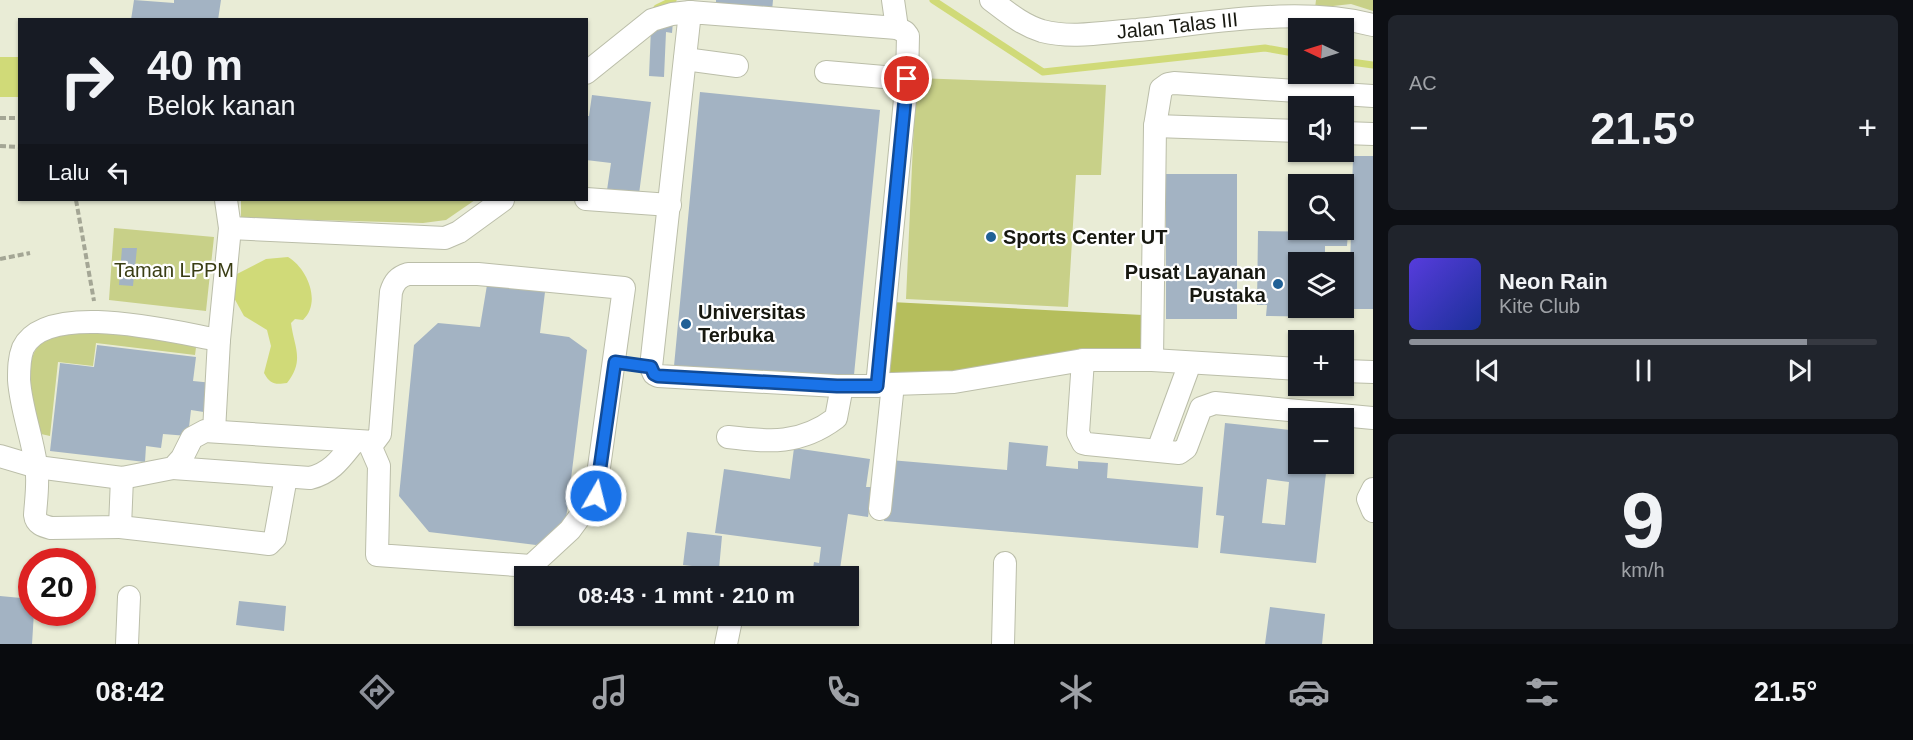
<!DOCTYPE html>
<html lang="id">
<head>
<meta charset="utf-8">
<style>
	body { margin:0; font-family:Arial,sans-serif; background:#20242c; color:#f1f3f6; height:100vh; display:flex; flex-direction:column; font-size:22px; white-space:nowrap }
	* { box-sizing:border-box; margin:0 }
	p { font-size:20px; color:#9ea1a6 }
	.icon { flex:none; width:33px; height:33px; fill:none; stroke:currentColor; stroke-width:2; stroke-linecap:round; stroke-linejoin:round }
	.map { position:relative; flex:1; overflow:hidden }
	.drawer { display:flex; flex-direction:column; gap:15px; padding:15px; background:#0d0f14; width:540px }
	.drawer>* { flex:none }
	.banner { position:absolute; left:18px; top:18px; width:570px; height:183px; border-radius:0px; box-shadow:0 2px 4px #0004; background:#171b24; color:#f1f3f6; overflow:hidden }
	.needle { width:39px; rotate:274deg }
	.tools { position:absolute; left:1288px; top:18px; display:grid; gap:12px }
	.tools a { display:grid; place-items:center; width:66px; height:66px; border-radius:0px; background:#171b24; box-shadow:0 2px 4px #0004; font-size:30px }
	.speed { position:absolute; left:18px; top:548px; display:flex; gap:12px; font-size:30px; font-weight:700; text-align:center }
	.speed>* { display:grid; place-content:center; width:78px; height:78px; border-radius:50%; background:#171b24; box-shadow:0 2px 4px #0004; line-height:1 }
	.speed .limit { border:9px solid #d22; background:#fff; color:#111 }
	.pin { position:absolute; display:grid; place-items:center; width:51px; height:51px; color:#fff; margin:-26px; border:3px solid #fff; border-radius:50%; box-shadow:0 2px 6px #0007 }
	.me { position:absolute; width:66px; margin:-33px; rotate:8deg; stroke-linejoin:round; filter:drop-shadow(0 0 4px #0008) }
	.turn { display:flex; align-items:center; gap:21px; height:126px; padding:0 30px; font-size:27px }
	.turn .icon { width:78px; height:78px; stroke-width:2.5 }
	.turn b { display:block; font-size:42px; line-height:51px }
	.then { display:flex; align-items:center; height:57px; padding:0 30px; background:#0003; gap:12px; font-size:22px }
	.big { font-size:45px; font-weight:800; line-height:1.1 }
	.drawer .card { flex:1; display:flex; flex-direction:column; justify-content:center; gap:9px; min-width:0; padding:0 21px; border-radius:9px; background:#20242c }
	.drawer .dial { align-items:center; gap:0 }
	.dial b { font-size:78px; line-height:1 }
	.song { display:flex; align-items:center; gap:18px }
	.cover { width:72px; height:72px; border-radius:9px; background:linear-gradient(135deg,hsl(250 70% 55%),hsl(230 70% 35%)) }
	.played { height:6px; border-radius:3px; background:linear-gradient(90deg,#8c9099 85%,#363941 85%) }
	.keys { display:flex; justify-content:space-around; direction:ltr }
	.heat { display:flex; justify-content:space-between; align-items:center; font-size:33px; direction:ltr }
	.trip { position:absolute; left:514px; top:566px; width:345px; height:60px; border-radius:0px; background:#171b24; box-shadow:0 2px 4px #0004; font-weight:800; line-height:60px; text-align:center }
	.dock { display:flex; height:96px; justify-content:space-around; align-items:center; background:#090b0e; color:#9ea1a6 }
	.dock .icon { width:42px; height:42px }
	.dock .selected { color:#8c9099 }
	.dock b { font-size:27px; color:#f1f3f6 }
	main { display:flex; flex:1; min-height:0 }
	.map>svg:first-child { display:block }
	.green { fill:#c8d088 }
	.forest { fill:#b5be5c }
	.water { fill:#d0da78 }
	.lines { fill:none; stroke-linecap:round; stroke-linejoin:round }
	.stream { stroke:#d0da78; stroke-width:7 }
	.river { stroke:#d0da78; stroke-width:40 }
	.building { fill:#a3b3c3; fill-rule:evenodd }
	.minor-casing { stroke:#bbbea9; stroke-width:24 }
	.path { stroke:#a4a695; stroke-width:4; stroke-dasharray:6 3; stroke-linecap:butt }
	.minor { stroke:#fff; stroke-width:22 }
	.route-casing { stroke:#114b97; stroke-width:15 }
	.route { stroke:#1a73e8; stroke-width:10 }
	.poi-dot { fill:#206096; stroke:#fff; stroke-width:2 }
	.labels { text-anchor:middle; stroke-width:4.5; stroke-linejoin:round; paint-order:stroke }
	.street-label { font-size:20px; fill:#171810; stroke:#fff }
	.poi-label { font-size:20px; font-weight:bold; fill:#171810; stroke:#fff; text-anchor:start }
	.park-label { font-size:20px; fill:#3a3e14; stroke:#fff }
</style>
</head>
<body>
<main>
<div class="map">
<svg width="1373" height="644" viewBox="0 0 1373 644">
	<rect width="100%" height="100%" fill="#e9ecd6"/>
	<path class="green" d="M1316 0H1373V11L1351 4 1315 8Z
		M916 78 1106 85 1101 175H1076L1068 307 906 299Z
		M241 200H475L446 220 423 223 241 218Z
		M114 228 214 237 206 311 109 300Z
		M76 331 197 340 195 355 96 343 93 366 58 362 50 436 41 434C38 430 34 426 33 422 29 406 26 360 37 348 46 337 63 335 76 331Z"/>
	<path class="forest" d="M891 302 1143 315 1142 353 885 378Z"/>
	<path class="water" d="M288 257C307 268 322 302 303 320L295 319 291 323C294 347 305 360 287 383 275 385 270 384 264 373L271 346 267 330 244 316 233 296 235 275 266 259Z"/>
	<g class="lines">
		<path class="stream" d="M933 0 1043 72 1265 48 1299 54
			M657 8 673 0
			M1344 61 1373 65"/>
		<path class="river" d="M0 77H20"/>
	</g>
	<path class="building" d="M134 0 174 3V0H221L218 20H131Z
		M716 0H773L772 11 716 7Z
		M673 21 672 33 666 32 664 77 649 76 651 28Z
		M700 92 880 110 853 385 674 366Z
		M592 95 651 102 639 194 607 190 611 163 586 160V116H589Z
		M1353 156H1373V309H1349Z
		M1166 174H1237V319H1166Z
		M1258 231 1348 232 1347 246H1325V256L1332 257V262H1299V308H1321V317L1266 316 1267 305H1257Z
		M122 248H137L133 286 119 285Z
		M487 285 545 292 540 333 569 337 587 350 565 527 536 545 429 532 399 496 414 345 438 323 480 327Z
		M97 345 196 357 193 381 213 383 210 413 191 410 188 436 163 434 161 448 146 446 145 462 50 451 60 363 94 367Z
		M1225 423 1290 430 1288 444 1299 446V464H1327L1316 563 1220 553 1224 516 1216 515ZM1267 479 1289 482 1285 525 1262 523Z
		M1009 442 1048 446 1046 466 1078 469V461L1108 463 1107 478 1203 487 1198 548 884 521 890 460 1007 470Z
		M794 448 870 459 866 487H872L868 517 848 514 839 576H812L814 562 819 563 821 547 715 533 724 469 790 479Z
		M687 532 722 536 719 569 683 565Z
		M0 596 32 599V612H34L32 644H0Z
		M239 601 286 606 284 631 236 625Z
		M1270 607 1325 614 1322 644H1265Z"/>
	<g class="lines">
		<g class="minor-casing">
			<g id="minor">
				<path d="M893 0 897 28"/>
				<path id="s1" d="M991 0C1007 12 1022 25 1042 31 1072 39 1106 32 1137 30 1212 23 1299 6 1373 25"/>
				<path d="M685 59 737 66"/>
				<path d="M826 72 907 79"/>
				<path d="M586 73 652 20 672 14 690 12"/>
				<path d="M1155 126 1299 131"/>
				<path d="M1344 133 1373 134"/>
				<path d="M586 199 670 205"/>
				<path d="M230 228 445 238 459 232 503 200"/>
				<path d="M1083 360 1078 433 1083 443 1087 444 1179 453 1186 448 1201 408 1215 403 1373 418"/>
				<path d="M1152 360 1155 126 1161 89 1168 84 1174 83 1373 96"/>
				<path d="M1344 371 1373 372"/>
				<path d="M877 386 907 79 908 36 905 32 897 28 690 12 651 367 654 374 658 376 837 386H877L893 384 954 382 1083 360H1152L1299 369"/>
				<path d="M214 431 219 340 230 228 226 200"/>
				<path d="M728 437C770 442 800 445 836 418L842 386"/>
				<path d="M1158 450 1190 363"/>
				<path d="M0 456 37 467 122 478 173 468 182 458 192 438 205 431 374 442 380 434 391 292C394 282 398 277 408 274H478L624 288 595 496 570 530 531 566 377 555 379 466 369 443"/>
				<path d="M173 468 310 478C332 473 342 457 355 441"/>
				<path d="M122 478 120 527 51 528C43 526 36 524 35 515 36 499 39 481 36 465 32 436 21 409 19 380 19 369 19 358 23 348 47 299 177 333 219 340"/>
				<path d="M1373 489 1368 499 1373 511"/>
				<path d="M880 509 893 384"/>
				<path d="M120 527 269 544 275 538 286 477"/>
				<path d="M127 644 129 597"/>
				<path d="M726 644 732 615"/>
				<path d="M1003 644 1005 563"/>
			</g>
		</g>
		<path class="path" d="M0 118H20
			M0 146 20 147
			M76 200 94 301
			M0 259 30 253"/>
		<use href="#minor" class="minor"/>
	</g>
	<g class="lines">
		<g class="route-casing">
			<path id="route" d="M596 496 615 362 651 367 654 374 658 376 837 386H877L907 79"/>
		</g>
		<use href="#route" class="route"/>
	</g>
	<g class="poi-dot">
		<circle cx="991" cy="237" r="6"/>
		<circle cx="1278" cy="284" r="6"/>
		<circle cx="686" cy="324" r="6"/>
	</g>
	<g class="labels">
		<g class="street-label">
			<text dy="7" stroke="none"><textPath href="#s1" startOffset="196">Jalan Talas III</textPath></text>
		</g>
		<g class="poi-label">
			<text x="1003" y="244">Sports Center UT</text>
			<text x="1266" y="279" text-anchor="end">Pusat Layanan<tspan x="1266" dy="23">Pustaka</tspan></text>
			<text x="698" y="319">Universitas<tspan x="698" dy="23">Terbuka</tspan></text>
		</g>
		<g class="park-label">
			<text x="174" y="277">Taman LPPM</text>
		</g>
	</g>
</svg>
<div class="tools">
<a><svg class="needle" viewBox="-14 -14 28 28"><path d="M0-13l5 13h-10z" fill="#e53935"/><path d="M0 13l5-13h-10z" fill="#9ea1a6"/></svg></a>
<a><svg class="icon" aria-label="sound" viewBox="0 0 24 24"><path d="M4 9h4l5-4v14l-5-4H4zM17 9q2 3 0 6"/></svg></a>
<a><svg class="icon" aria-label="search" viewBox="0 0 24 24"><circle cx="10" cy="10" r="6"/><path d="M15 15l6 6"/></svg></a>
<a><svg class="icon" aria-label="layers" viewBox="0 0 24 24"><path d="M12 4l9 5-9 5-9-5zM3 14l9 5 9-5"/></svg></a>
<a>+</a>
<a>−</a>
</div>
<div class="speed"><div class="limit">20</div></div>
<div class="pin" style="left:907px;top:79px;background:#d93025"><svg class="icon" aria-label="arrive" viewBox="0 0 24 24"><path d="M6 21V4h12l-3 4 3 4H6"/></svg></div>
<svg class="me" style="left:596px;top:496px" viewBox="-20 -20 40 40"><circle r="17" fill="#1a73e8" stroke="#fff" stroke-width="3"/><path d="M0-11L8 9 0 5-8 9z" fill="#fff"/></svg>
<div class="trip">08:43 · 1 mnt · 210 m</div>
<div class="banner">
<div class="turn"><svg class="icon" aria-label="right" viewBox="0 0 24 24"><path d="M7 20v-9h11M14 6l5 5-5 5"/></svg><div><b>40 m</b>Belok kanan</div></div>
<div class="then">Lalu<svg class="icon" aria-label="left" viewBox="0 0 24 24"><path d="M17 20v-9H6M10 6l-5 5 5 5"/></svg></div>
</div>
</div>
<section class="drawer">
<div class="card"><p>AC</p>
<div class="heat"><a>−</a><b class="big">21.5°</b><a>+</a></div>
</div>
<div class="card">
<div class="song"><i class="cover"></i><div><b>Neon Rain</b><p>Kite Club</p></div></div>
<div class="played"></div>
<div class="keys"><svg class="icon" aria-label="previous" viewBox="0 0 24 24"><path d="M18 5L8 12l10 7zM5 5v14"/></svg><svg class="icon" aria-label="pause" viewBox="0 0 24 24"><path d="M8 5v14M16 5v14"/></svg><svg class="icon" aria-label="next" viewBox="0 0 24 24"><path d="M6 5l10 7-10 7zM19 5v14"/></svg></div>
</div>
<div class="card dial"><b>9</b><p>km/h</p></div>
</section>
</main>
<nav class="dock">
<b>08:42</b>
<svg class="icon selected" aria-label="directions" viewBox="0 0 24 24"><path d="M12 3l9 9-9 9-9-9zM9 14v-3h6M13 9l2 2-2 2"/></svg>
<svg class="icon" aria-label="music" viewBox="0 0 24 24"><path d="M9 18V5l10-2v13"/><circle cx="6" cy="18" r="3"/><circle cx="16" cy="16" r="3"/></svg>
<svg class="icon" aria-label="phone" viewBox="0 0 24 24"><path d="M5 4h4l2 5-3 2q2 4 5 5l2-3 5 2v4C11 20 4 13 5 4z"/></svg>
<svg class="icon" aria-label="climate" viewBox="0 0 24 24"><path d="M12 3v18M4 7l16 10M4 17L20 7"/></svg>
<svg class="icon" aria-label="car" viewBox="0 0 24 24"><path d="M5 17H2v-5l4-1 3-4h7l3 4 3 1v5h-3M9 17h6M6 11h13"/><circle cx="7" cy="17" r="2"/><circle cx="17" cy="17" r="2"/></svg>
<svg class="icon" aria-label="filters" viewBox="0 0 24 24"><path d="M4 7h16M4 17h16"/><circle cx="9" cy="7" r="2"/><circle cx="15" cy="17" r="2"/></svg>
<b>21.5°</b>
</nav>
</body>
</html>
